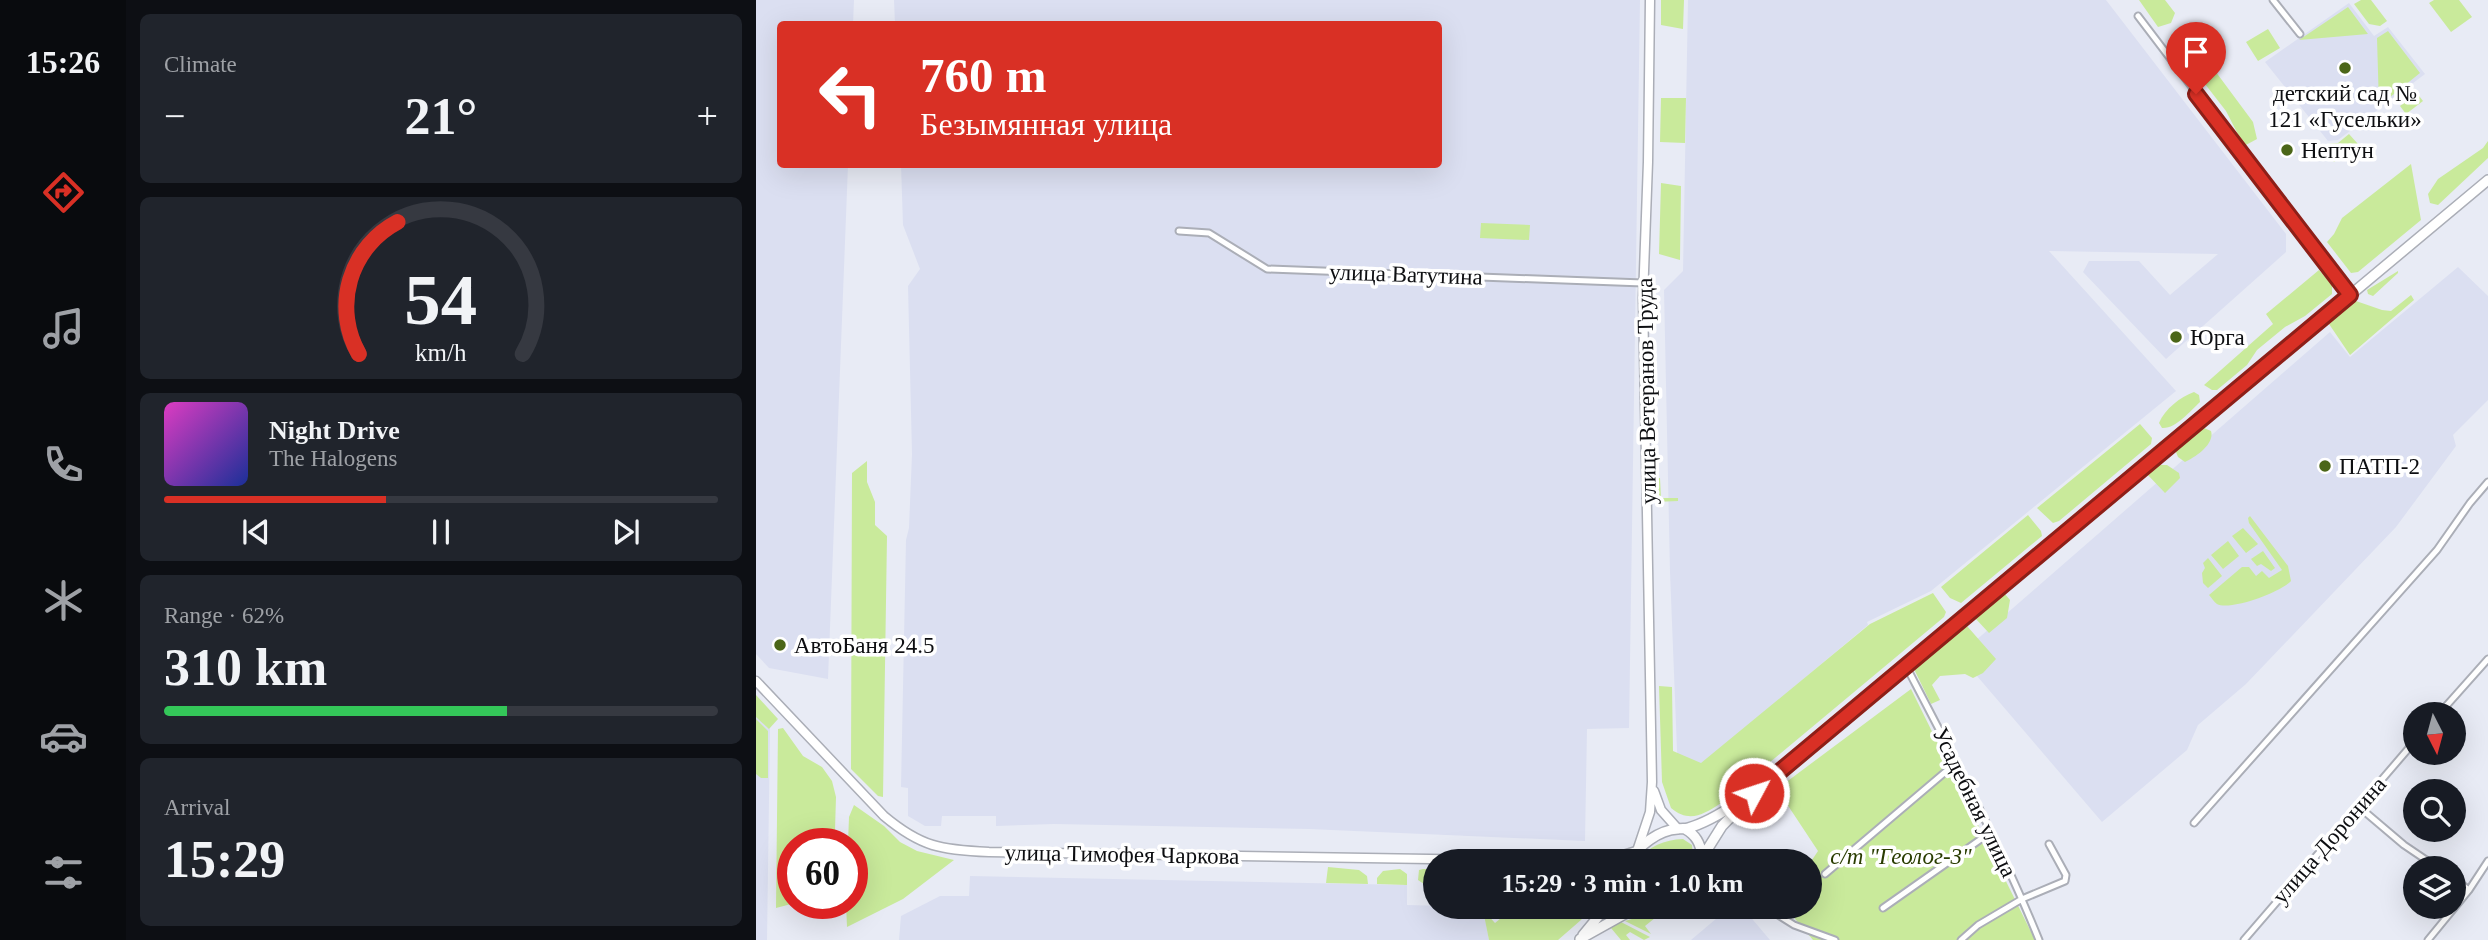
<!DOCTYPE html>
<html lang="en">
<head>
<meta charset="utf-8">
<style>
	body { margin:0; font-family:Georgia,serif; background:#20242c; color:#f1f3f6; height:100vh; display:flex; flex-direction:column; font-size:26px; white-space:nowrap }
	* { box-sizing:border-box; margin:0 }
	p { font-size:23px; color:#9ea1a6 }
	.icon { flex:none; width:38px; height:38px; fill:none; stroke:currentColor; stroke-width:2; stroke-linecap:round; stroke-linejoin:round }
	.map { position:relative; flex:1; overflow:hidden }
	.details { display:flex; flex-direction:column; gap:14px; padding:14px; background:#0d0f14; width:630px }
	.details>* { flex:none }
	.banner { position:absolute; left:21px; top:21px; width:665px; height:147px; border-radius:7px; box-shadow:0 7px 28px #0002; background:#d93025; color:#fff; overflow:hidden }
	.needle { width:46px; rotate:174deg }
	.buttons { position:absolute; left:1647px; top:702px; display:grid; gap:14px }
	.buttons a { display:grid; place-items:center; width:63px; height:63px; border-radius:50%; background:#171b24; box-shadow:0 7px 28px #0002; font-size:35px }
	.speed { position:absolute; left:21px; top:828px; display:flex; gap:14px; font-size:35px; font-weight:700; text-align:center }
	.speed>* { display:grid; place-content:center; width:91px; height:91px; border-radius:50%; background:#171b24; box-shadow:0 7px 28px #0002; line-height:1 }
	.speed .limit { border:10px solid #d22; background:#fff; color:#111 }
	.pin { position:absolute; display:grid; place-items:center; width:60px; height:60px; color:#fff; margin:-72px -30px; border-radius:50% 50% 50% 0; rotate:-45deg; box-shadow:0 0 7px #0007 }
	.pin .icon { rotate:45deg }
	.me { position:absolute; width:77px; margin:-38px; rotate:50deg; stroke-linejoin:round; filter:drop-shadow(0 0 5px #0008) }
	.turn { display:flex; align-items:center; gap:24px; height:147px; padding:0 28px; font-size:32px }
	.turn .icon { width:91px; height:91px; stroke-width:2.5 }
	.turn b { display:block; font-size:49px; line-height:60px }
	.big { font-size:52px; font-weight:700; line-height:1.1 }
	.details .card { flex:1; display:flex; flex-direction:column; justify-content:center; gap:10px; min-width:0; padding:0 24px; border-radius:10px; background:#20242c }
	.details .dial { align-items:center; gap:0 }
	.dial svg { height:182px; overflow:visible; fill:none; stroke:#363941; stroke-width:7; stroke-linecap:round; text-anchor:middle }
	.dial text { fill:#f1f3f6; stroke:none }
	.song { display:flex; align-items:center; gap:21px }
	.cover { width:84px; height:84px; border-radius:10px; background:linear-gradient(135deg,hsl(310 70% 55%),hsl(230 70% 35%)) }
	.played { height:7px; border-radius:4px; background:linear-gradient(90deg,#d93025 40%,#363941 40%) }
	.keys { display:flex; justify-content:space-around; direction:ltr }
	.heat { display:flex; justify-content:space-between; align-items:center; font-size:38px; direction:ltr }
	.charge { height:10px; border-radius:5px; background:linear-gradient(90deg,#34c759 62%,#363941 0) }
	.trip { position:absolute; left:667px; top:849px; width:399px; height:70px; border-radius:35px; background:#171b24; box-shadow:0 7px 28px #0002; font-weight:700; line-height:70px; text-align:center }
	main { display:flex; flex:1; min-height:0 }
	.dock { display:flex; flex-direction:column; width:126px; justify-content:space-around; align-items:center; background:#090b0e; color:#9ea1a6 }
	.dock .icon { width:49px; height:49px }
	.dock .active { color:#d93025 }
	.dock b { font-size:32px; color:#f1f3f6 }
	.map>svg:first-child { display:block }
	.built { fill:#dbdff1 }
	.green { fill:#c9ea9b }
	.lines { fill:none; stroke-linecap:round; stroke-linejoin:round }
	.minor-casing { stroke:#abaeb7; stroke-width:9 }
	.secondary-casing { stroke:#abaeb7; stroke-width:11 }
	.primary-casing { stroke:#abaeb7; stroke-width:12 }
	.minor { stroke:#fff; stroke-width:5 }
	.secondary { stroke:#fff; stroke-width:8 }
	.primary { stroke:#fff; stroke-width:9 }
	.route-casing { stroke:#8d1f18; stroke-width:18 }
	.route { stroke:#d93025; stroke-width:12 }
	.poi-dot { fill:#4b6618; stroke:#fff; stroke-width:2.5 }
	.labels { text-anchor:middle; stroke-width:7; stroke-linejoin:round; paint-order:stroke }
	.poi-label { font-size:23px; fill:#0d0e11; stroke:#fff; text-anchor:start }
	.street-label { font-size:23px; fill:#0d0e11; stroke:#fff }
	.park-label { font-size:23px; font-style:italic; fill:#293c00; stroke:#fff }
</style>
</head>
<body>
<main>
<nav class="dock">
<b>15:26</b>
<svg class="icon active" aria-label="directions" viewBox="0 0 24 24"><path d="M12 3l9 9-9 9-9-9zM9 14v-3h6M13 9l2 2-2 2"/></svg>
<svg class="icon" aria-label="music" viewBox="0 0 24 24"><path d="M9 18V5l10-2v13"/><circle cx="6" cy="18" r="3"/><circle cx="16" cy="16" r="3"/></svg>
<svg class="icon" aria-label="phone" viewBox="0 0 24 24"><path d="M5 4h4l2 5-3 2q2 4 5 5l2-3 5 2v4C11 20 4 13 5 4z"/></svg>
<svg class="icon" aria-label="climate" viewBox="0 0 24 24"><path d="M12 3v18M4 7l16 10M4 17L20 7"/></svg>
<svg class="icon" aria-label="car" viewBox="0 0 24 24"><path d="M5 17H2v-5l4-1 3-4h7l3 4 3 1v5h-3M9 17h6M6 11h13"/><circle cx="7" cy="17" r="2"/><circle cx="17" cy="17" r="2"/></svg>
<svg class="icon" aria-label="filters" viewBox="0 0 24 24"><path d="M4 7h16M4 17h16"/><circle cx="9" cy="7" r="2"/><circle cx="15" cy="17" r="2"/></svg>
</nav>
<section class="details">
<div class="card"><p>Climate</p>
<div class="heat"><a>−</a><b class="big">21°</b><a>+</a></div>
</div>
<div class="card dial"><svg viewBox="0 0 100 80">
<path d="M14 69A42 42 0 1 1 86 69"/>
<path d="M14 69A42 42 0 0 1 31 11" stroke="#d93025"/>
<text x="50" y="56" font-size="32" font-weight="700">54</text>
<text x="50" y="72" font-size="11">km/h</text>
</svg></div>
<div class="card">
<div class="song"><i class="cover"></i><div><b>Night Drive</b><p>The Halogens</p></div></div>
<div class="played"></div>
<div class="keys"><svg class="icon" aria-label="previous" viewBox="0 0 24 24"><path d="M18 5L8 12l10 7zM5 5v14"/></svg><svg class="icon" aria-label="pause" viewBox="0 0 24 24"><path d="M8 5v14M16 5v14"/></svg><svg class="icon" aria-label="next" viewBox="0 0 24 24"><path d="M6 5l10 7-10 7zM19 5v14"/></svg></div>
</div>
<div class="card"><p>Range · 62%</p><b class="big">310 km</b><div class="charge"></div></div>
<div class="card"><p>Arrival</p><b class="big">15:29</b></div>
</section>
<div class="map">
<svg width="1732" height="940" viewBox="0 0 1732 940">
	<rect width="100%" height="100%" fill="#e8ebf5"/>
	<path class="built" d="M0 0H98L97 24H24V164L92 165 72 679 13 668 0 654Z
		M138 0H884L873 728 831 729 829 841 553 829 298 824 240 826V816H186L185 826H169L152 816V788L145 787 150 540 153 528 156 454 152 286 164 269 147 225 145 165 682 164V24H139Z
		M932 0H1350L1530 234V252L1410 359 1327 272 1333 261H1383L1414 295 1462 254 1293 251 1420 391 1175 591 1111 622 1112 625 928 779 922 775 914 572 908 290 927 271Z
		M1593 3 1618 36 1632 27 1669 74 1582 140 1572 141 1509 62Z
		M1702 267 1732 296V400L1697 435 1700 446 1640 527 1490 684 1442 725 1431 750 1346 822 1203 655 1574 332 1594 357Z
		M0 716 14 729 11 940H0Z
		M214 876 651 885V905L727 907 733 940H143L145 916 184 896H213Z
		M974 907H986L1014 940H935Z"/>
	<path class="green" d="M905 0H928L927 29 905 25Z
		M1383 0H1409L1419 13 1415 23 1402 27Z
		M1605 0H1615L1631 21 1624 26 1613 24 1598 4Z
		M1678 0H1703L1716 17 1695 32 1673 3Z
		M1592 7 1612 34 1543 40Z
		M1512 29 1524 48 1502 61 1490 42Z
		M1632 31 1664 73 1623 106 1621 38Z
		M1431 33 1497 122 1501 139 1488 146 1470 111 1421 48Z
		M1660 92 1667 101 1650 114 1644 106Z
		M905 98H930L929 143 904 142Z
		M1593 134 1602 144 1578 162 1567 148 1572 144 1582 143Z
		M1732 141V158L1682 205 1674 203 1672 194 1682 179 1727 148Z
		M1655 164 1665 220 1602 272 1595 273 1571 242 1578 234 1586 218Z
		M905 183 925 186 924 260 903 254Z
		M725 223 774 225 773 240 724 238Z
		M1563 270 1576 285V294L1549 316 1529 327 1501 350 1491 365 1461 390H1456L1448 385 1517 324 1510 314Z
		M1642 271V273L1617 296 1612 294 1611 290Z
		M1655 295 1658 300 1594 355 1573 324 1593 305 1600 301 1626 310 1635 311Z
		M1438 392 1443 395 1444 402C1434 411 1420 429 1406 428L1403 423C1409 409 1424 397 1438 392Z
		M1384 424 1396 438 1395 444 1303 521 1297 523 1281 508Z
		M1448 428 1455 431C1459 444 1440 457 1429 462L1422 457 1420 452 1421 446 1442 430Z
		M111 461V482L119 502V525L131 536 127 797 122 796 95 769 96 473Z
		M1401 465H1411L1423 473 1424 478 1409 493 1390 473Z
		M900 478H904L905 498H922V501L899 502Z
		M1272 515 1285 531 1286 536 1205 603 1194 598 1185 587Z
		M1494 516 1532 566 1535 581C1525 592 1474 611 1461 604 1458 602 1456 598 1453 595L1486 567H1493L1500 576 1506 571 1513 578 1526 570 1493 523 1492 518Z
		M1487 528 1502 544 1490 553 1476 536Z
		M1472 541 1483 556 1467 569 1455 555Z
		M1507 551 1519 568 1515 571 1505 564 1501 566 1495 559Z
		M1452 558 1466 576 1452 588 1447 583 1446 573 1449 568 1447 563Z
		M1177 593 1190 612 1188 617 965 803C947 815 933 823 915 808L906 782 903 686 916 687 917 751 945 763 1114 624Z
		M1249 594 1254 600 1251 618 1233 633 1219 618Z
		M1211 626 1240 659 1227 673 1217 678 1209 674 1184 676 1176 685 1184 700 1175 704 1158 669Z
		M1155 689 1279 940H1057L1029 907 1054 906V863L1062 851 1021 789Z
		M0 695 22 719 13 729 0 717Z
		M0 719 12 731V778H5L0 774Z
		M27 728 47 756 66 767 76 781 80 797 79 830 66 843 37 844V903H39L20 908 22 729Z
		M98 805 128 826 144 842 161 851 198 860 147 899 91 927 90 903H96V844L92 843 93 817Z
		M927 839 936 845 937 857 936 861H881C893 846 908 840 927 839Z
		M572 867 603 870 611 876 612 884 570 883Z
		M644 869 651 874V885L621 884V878L627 871Z
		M667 869H679V886H671L662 880 663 870Z
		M777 907V906L835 907 825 920 802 940H733L727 910 739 923 756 909 763 918Z
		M893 914 899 918 889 926 895 934 869 921Z
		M865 922 894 937 888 940 874 932 870 935 874 940H865L855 928Z"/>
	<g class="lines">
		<g class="minor-casing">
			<path id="minor" d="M1517 0 1544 34
				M1382 16 1594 295
				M423 231 453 233 511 269 887 283
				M1150 666C1197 756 1245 846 1283 940
				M1683 714 1732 659
				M1602 806 1648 845 1682 868
				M1438 823 1681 550 1714 503 1732 482
				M1069 874 1201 762
				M1698 879 1713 890
				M1008 906 1038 925 1079 940
				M1127 908 1235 832
				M1205 940 1222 925 1266 899 1309 881 1310 875 1293 844
				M1488 940 1659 741
				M1672 940 1713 890 1732 861"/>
		</g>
		<g class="secondary-casing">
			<path id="secondary" d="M0 681 128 816C165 847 185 850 233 852L799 861 851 860 880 851
				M898 791 905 810 921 828
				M882 848 894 812 896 782 887 298 892 162 894 0"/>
		</g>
		<g class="primary-casing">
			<path id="primary" d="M929 829C940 835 944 843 946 855
				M873 861C883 846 902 830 922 829 925 828 929 829 932 828 950 823 966 813 981 803
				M944 861 966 826 998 793 1732 180
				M827 935 851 906
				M824 939 883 906"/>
		</g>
		<use href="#minor" class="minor"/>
		<use href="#secondary" class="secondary"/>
		<use href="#primary" class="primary"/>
	</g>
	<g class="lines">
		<g class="route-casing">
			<path id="route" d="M998 793 1594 295 1440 94"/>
		</g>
		<use href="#route" class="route"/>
	</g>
	<g class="poi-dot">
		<circle cx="1589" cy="68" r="7"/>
		<circle cx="1531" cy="150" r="7"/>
		<circle cx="1420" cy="337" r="7"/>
		<circle cx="1569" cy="466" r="7"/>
		<circle cx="24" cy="645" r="7"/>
	</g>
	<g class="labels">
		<g class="poi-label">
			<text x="1589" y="101" text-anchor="middle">детский сад №<tspan x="1589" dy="26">121 «Гусельки»</tspan></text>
			<text x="1545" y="158">Нептун</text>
			<text x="1434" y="345">Юрга</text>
			<text x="1583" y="474">ПАТП-2</text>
			<text x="38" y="653">АвтоБаня 24.5</text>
		</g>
		<g class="street-label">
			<text transform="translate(650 274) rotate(2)" y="8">улица Ватутина</text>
			<text transform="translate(890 391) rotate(-91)" y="8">улица Ветеранов Труда</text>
			<text transform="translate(1219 802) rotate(64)" y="8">Усадебная улица</text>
			<text transform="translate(1573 840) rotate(-49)" y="8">улица Доронина</text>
			<text transform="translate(366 854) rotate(1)" y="8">улица Тимофея Чаркова</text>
		</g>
		<g class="park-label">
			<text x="1145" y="864">с/т "Геолог-3"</text>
		</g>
	</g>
</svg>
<div class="buttons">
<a><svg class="needle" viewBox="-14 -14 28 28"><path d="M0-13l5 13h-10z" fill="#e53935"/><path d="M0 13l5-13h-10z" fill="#9ea1a6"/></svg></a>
<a><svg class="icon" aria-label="search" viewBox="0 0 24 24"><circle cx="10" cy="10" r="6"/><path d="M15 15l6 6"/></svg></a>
<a><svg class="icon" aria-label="layers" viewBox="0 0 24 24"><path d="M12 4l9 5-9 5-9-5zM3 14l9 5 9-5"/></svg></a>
</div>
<div class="speed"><div class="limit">60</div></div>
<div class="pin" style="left:1440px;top:94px;background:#d93025"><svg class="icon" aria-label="arrive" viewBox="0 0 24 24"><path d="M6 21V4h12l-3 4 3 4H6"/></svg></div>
<svg class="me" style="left:998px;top:793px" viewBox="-20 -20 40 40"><circle r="17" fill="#d93025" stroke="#fff" stroke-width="3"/><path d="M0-11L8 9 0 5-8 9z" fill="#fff"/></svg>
<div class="trip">15:29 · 3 min · 1.0 km</div>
<div class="banner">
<div class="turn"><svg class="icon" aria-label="left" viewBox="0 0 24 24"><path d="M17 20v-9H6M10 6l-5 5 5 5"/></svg><div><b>760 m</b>Безымянная улица</div></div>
</div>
</div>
</main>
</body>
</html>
